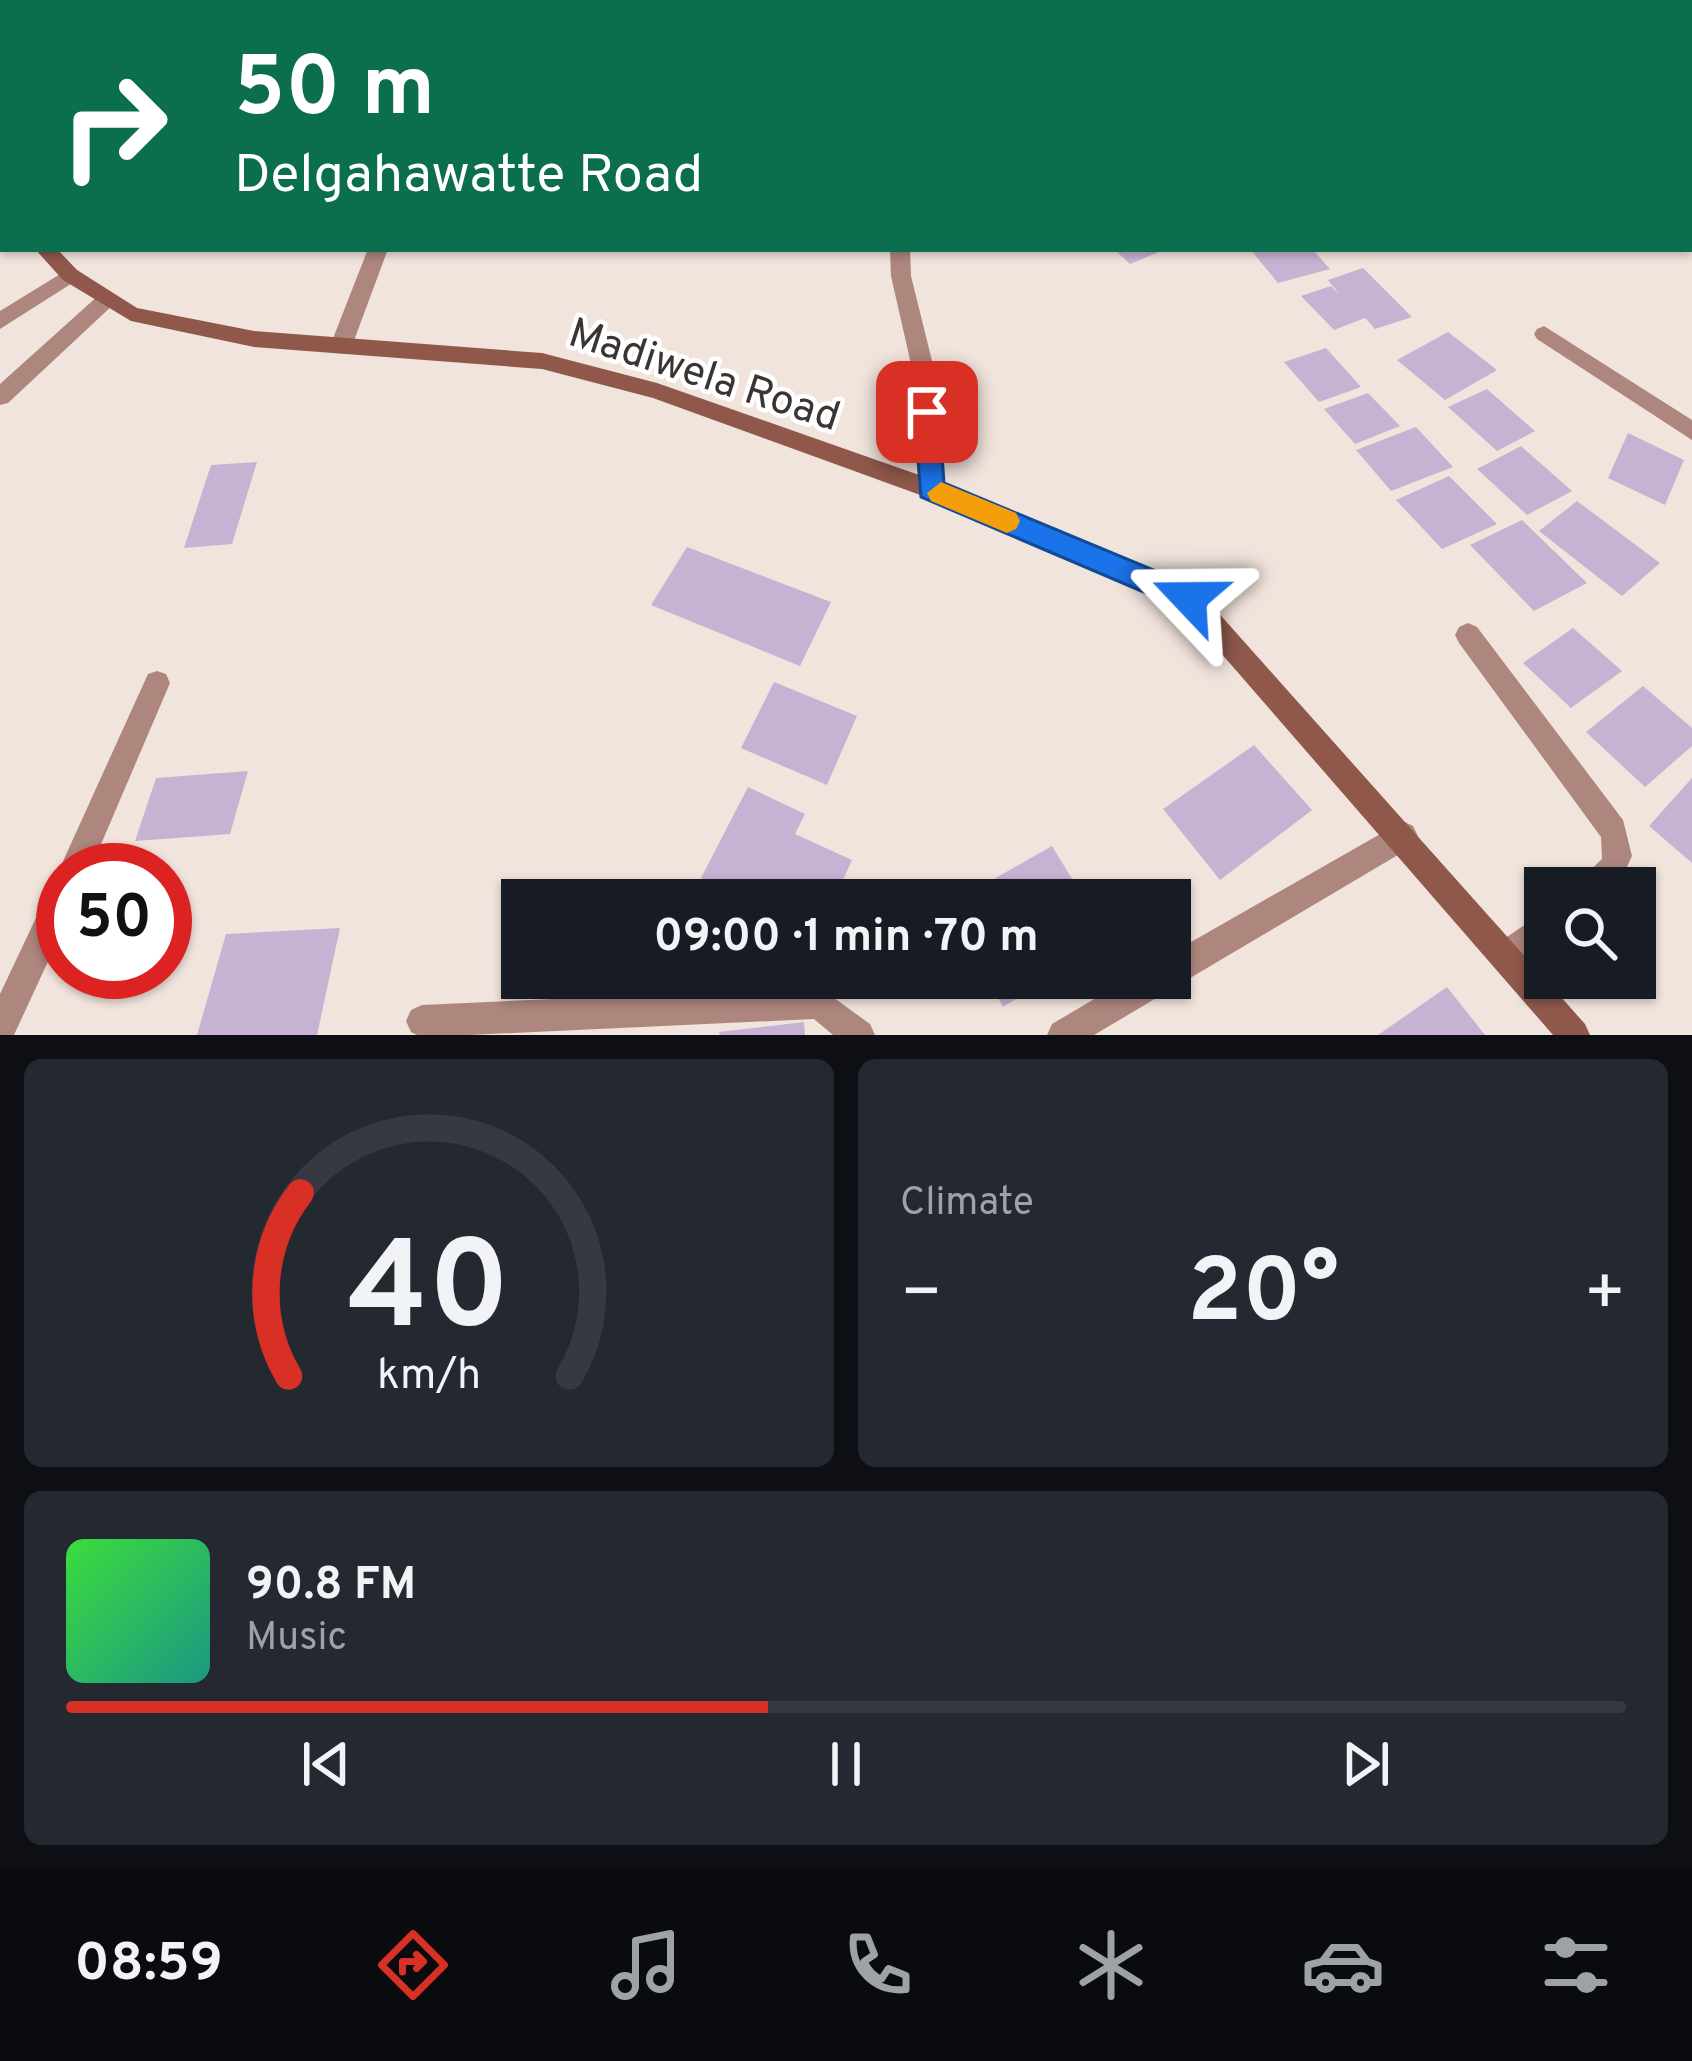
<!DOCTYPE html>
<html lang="en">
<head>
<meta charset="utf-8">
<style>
	body { margin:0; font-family:Overpass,sans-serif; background:#242831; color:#f1f3f6; height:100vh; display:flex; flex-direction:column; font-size:45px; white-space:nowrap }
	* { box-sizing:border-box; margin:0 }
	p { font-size:39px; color:#9ea1a6 }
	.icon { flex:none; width:66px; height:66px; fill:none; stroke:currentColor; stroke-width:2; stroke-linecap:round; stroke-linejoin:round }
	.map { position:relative; height:1035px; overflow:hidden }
	.panel { display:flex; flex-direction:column; gap:24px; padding:24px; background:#0d0f14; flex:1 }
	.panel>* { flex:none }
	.hud { position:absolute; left:0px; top:0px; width:1692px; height:252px; box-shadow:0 3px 9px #0004; background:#0b6e4f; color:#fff; overflow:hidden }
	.tools { position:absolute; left:1524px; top:867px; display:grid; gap:24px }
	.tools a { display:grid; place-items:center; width:132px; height:132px; border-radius:0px; background:#171b24; box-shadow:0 3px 9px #0004; font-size:60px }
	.speed { position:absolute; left:36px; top:843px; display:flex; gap:24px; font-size:60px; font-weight:700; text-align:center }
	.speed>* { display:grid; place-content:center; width:156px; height:156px; border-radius:50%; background:#171b24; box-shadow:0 3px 9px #0004; line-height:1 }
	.speed .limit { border:18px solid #d22; background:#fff; color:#111 }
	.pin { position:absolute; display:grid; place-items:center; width:102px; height:102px; color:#fff; margin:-51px; border-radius:24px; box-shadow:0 6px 18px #0006 }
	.me { position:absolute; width:132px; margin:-66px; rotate:293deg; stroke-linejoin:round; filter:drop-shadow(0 0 9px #0008) }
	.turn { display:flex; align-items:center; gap:42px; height:252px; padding:0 36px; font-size:54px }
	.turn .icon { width:156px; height:156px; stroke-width:2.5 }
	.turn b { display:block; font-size:84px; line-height:102px }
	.big { font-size:90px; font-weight:700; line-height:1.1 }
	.panel .tile { flex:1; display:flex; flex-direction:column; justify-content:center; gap:18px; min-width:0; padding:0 42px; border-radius:18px; background:#242831 }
	.panel .dial { align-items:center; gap:0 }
	.dial svg { height:312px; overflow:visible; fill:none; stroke:#363941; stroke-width:7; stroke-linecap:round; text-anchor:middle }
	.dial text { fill:#f1f3f6; stroke:none }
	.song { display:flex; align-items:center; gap:36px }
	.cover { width:144px; height:144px; border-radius:18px; background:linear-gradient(135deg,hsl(120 70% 55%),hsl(170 70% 35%)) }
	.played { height:12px; border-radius:6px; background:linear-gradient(90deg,#d93025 45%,#363941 45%) }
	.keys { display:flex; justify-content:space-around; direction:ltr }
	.heat { display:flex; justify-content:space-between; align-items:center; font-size:66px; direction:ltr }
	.panel .tiles { flex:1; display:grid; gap:24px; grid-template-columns:1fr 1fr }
	.tile:last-child { grid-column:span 2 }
	.trip { position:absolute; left:501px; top:879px; width:690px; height:120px; border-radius:0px; background:#171b24; box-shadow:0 3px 9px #0004; font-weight:700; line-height:120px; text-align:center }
	.dock { display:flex; height:192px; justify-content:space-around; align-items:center; background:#090b0e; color:#9ea1a6 }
	.dock .icon { width:84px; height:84px }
	.dock .active { color:#d93025 }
	.dock b { font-size:54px; color:#f1f3f6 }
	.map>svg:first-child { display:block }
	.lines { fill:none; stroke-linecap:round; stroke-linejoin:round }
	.stream { stroke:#76959b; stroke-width:8 }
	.building { fill:#c7b2d3 }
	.street { fill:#ad867d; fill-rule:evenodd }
	.secondary { fill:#8f584b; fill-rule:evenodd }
	.primary { fill:#773627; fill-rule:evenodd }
	.route { fill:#1a73e8; stroke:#114b97; stroke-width:3 }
	.slow { fill:#f59e0b }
	.labels { text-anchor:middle; stroke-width:9; stroke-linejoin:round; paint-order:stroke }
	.street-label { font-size:42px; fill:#3a3532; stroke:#fff }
</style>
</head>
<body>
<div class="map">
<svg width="1692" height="1035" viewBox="0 0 1692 1035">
	<rect width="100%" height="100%" fill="#f1e4dd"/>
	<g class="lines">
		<path class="stream" d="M234 0 244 3"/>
	</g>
	<path class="building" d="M1114 249H1166L1130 264Z
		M1250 249H1312L1330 269 1278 283Z
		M1363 268 1412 317 1375 329 1365 318 1334 330 1301 296 1331 286 1340 295 1328 280Z
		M1448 332 1497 370 1445 400 1397 360Z
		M1326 348 1361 387 1319 402 1284 362Z
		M1487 389 1535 431 1497 451 1448 407Z
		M1368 393 1400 426 1355 444 1324 409Z
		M1416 427 1453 467 1391 491 1356 450Z
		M1628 433 1684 460 1665 505 1608 478Z
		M1521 446 1572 491 1527 515 1477 469Z
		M257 462 232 544 184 548 211 465Z
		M1449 476 1497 524 1442 549 1396 500Z
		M1577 501 1660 563 1622 596 1539 531Z
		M1522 520 1587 583 1534 611 1470 545Z
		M687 547 831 602 800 666 651 605Z
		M1573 628 1622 671 1571 708 1523 663Z
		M774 682 857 716 827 785 741 748Z
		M1643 686 1692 728V746L1645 787 1586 732Z
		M1254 745 1312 810 1220 880 1163 809Z
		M248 771 230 834 135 841 156 778Z
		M1692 778V863L1649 826Z
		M748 787 805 814 795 834 852 860 834 900H745L701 878Z
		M1052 846 1085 900H957Z
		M340 928 317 1035H197L226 934Z
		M987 978H1050L1003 1007Z
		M1447 987 1485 1035H1378Z
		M804 1022 805 1035H720L719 1032Z"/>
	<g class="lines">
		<path class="street" d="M566 0H587L589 3H568Z
			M671 0H687L669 3Z
			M1692 170V182L1689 183V171Z
			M368 249H388L352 346 341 354 330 346Z
			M890 249H910L911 276 935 373 943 489 939 496H923L919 489 913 373 891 276Z
			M70 268 77 270V280L0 329V311Z
			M107 292 114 294V304L8 403 0 405V384L100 294Z
			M1544 326 1692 420V440L1537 339 1534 334 1537 329Z
			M1468 623 1477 627 1623 820 1632 856 1617 888H1579L1583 877 1602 859 1601 837 1459 643 1455 635 1459 627Z
			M157 671 166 674 170 683 90 870H63V877L60 870 64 859 148 674Z
			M1403 821 1413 826 1418 836 1413 846 1094 1035H1047L1052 1024 1130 978H1170V954Z
			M63 880V929L14 1035H0V994L52 884Z
			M1545 911V945L1506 972 1495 967 1490 956 1495 945Z
			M819 987 870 1024 875 1035H833L814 1019 469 1035H417L411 1032 406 1021 411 1010 422 1005Z"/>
		<path class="secondary" d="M0 195 3 196V212L0 211Z
			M35 249H57L77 270 137 308 254 331 542 353 657 383 939 482 1198 590 1585 1024 1590 1035H1553L1180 606 923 496 653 398 542 369 254 347 131 321 63 280Z"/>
		<path class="primary" d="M1477 0H1498L1500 3H1479Z
			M1689 186 1692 187V204L1689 203Z"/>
	</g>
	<path class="route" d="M927 402 939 412 944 483 1199 589 1204 598 1199 607 1189 611 1179 607 921 497 914 412Z"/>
	<path class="slow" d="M941 482 1016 513 1020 521 1016 529 1007 533 931 501 927 493Z"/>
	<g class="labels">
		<g class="street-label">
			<text transform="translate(705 373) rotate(18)" y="15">Madiwela Road</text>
		</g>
	</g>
</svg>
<div class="tools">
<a><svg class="icon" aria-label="search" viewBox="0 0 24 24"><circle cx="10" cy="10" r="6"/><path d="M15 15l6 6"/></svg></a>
</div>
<div class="speed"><div class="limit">50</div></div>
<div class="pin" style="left:927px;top:412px;background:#d93025"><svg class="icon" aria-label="arrive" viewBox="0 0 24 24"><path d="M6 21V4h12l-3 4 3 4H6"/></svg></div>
<svg class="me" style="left:1189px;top:598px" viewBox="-20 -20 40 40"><path d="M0-17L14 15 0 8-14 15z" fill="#1a73e8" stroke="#fff" stroke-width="4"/></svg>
<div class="trip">09:00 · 1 min · 70 m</div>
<div class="hud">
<div class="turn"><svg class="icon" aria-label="right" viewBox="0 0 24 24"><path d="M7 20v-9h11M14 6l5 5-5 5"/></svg><div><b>50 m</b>Delgahawatte Road</div></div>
</div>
</div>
<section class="panel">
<div class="tiles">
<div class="tile dial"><svg viewBox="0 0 100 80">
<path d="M14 69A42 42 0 1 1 86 69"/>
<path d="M14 69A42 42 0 0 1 17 22" stroke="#d93025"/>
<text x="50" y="56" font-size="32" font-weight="700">40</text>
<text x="50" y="72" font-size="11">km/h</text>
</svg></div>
<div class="tile"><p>Climate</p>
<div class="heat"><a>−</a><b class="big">20°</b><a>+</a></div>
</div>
<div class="tile">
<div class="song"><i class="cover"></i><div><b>90.8 FM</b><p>Music</p></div></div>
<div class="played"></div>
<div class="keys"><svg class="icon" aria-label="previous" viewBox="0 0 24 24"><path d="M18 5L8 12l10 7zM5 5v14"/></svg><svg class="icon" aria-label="pause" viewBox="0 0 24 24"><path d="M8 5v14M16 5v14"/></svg><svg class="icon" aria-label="next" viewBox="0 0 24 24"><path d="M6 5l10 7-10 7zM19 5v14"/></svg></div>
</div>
</div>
</section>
<nav class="dock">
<b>08:59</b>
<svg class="icon active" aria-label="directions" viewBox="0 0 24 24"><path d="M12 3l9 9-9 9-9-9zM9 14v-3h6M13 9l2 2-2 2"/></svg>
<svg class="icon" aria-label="music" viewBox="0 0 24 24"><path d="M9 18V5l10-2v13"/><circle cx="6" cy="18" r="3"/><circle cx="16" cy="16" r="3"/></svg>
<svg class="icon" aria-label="phone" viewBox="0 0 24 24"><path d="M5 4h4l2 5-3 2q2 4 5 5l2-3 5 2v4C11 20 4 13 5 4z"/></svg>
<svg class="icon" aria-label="climate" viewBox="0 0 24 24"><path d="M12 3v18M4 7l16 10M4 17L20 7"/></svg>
<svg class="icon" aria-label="car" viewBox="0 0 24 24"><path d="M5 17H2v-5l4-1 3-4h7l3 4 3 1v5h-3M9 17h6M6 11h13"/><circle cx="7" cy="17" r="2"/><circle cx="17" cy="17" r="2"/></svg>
<svg class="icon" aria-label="filters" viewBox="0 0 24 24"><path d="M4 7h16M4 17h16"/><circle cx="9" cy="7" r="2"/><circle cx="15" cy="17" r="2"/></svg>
</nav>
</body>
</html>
